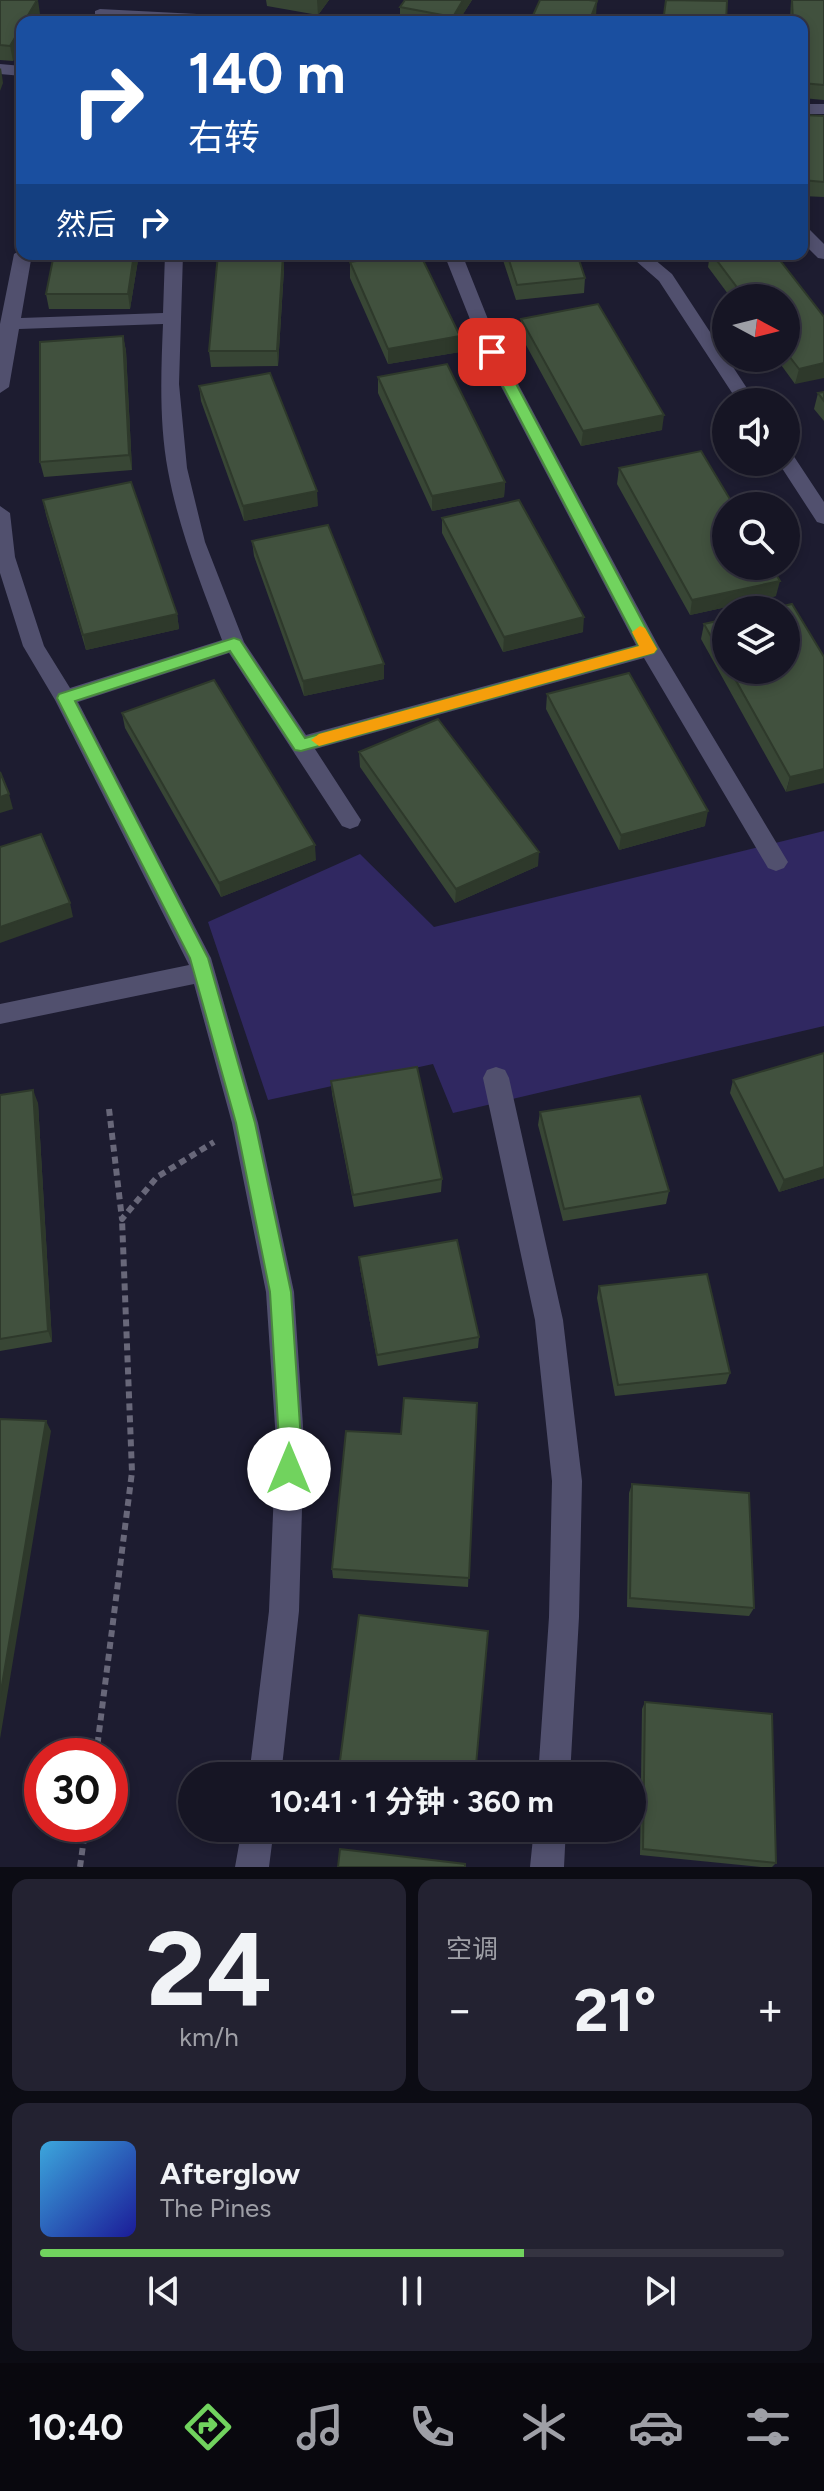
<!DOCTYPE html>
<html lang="zh">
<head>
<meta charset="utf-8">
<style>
	body { margin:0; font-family:Figtree,"Noto Sans SC",sans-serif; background:#232231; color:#f1f3f6; height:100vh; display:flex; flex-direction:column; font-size:30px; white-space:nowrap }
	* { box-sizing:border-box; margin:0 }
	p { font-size:26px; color:#9e9fa6 }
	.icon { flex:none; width:44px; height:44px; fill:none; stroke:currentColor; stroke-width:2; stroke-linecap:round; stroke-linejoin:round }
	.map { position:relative; height:1867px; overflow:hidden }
	.side { display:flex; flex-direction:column; gap:12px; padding:12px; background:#0c0c14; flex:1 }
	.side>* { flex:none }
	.banner { position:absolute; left:16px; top:16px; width:792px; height:244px; border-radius:16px; box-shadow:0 4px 12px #0003,0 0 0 2px #353441; background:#1a4fa0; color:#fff; overflow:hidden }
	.needle { width:52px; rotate:97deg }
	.controls { position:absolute; left:712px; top:284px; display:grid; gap:16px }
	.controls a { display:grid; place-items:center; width:88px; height:88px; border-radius:50%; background:#161524; box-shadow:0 4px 12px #0003,0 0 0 2px #353441; font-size:40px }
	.speed { position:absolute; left:24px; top:1738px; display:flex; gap:16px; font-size:40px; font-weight:700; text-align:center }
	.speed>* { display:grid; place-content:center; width:104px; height:104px; border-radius:50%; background:#161524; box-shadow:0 4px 12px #0003,0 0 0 2px #353441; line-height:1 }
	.speed .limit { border:12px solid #d22; background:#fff; color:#111 }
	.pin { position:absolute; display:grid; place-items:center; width:68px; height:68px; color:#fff; margin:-34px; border-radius:16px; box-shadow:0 4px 12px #0006 }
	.me { position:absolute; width:88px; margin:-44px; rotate:0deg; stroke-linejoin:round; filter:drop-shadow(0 0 6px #0008) }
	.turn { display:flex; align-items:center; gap:28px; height:168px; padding:0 40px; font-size:36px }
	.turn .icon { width:104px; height:104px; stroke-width:2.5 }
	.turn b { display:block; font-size:56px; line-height:68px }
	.then { display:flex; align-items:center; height:76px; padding:0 40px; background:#0003; gap:16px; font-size:30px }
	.big { font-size:60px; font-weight:700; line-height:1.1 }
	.side .tile { flex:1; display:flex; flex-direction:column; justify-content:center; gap:12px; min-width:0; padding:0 28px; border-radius:16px; background:#232231 }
	.side .dial { align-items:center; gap:0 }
	.dial b { font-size:104px; line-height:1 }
	.song { display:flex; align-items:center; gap:24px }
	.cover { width:96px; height:96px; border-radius:12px; background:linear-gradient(135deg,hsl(200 70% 55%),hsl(240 70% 35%)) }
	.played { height:8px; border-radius:4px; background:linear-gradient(90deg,#71d35e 65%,#353441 65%) }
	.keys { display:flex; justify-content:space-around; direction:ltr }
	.heat { display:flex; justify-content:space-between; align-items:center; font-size:44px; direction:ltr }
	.side .tiles { flex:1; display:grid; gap:12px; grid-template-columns:1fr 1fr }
	.tile:last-child { grid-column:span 2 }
	.trip { position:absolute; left:178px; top:1762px; width:468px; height:80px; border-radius:40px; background:#161524; box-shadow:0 4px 12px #0003,0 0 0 2px #353441; font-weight:700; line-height:80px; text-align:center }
	.menu { display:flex; height:128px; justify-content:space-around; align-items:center; background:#09080e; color:#9e9fa6 }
	.menu .icon { width:56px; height:56px }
	.menu .on { color:#71d35e }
	.menu b { font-size:36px; color:#f1f3f6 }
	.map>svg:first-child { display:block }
	.green { fill:#302861 }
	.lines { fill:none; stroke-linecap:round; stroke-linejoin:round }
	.path { stroke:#686779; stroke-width:6; stroke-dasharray:7 5; stroke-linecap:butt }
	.minor { fill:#51506e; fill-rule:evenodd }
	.wall { fill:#384635 }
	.shaded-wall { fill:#2e392b }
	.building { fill:#41513e; stroke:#2e392b; stroke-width:2 }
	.route { fill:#71d35e; stroke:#49893d; stroke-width:2 }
	.slow { fill:#f59e0b }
</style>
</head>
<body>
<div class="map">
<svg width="824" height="1867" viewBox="0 0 824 1867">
	<rect width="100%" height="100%" fill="#1d1c30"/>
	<path class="green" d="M824 831V1026L453 1113 433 1064 268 1100 208 922 360 854 434 927Z"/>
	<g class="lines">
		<path class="path" d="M109 1109 122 1219 157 1177 214 1142
			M96 1756 132 1472 122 1219
			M80 1867 86 1824"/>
		<path class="minor" d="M100 9 255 17 263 22H167L95 17V11Z
			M0 64 22 66V76L0 74Z
			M802 104H824V114H802Z
			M802 227 808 228 824 244V259L818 258 802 242Z
			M22 249V254H32L21 318 163 313 165 254H183L179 384 187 468 205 542 244 642 306 735 636 645 483 352 444 254H462L501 352 659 647 788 862 784 868 776 871 768 868 644 658 315 749 361 820 358 826 350 829 342 826 229 653 78 702 211 958 258 1123 294 1292 304 1441 299 1611 281 1776H249L269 1611 276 1441 266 1292 232 1123 194 984 0 1024V1004L189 965 55 700 23 646 0 573V506L10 513 15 557 44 646 70 688 222 640C201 584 179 530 168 471 159 423 161 372 163 324L19 329 9 387 0 393V324L14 254Z
			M628 254H648L672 274 756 402H738L659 281Z
			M786 453 793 455 824 502V524L817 522 778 462H786Z
			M496 1067 505 1070 509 1078 563 1320 582 1481 579 1617 570 1776H538L549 1617 552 1481 535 1320 483 1078 487 1070Z
			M242 1828H274L269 1867H235Z
			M534 1828H566L564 1867H530Z"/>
	</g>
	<path class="wall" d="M0 0 40 14 22 22V45L13 61 0 60Z
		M266 0H329L318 15 267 6Z
		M472 0 458 22H400V7Z
		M791 0H824V100L802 98V22H790Z
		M802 115 824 116V197L802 196Z
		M54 254H139L130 309H49L46 294Z
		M283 254 284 269 278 366 211 367 209 351Z
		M501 254H577L585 278 584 293 516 300Z
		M710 254H775L824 317 795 384 776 358H786V298H731L708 267Z
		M350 262 460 336V352L388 364 350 278Z
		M521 319 662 430 581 446 520 334Z
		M123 336 126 351 132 470 44 477 40 462Z
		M378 377 505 482 504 497 432 511 378 393Z
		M199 386 318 506 244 521 201 401Z
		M824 392V421L814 409 818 393Z
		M619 468 776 596 690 615 617 484Z
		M43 500 177 614 179 629 86 650 46 515Z
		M442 518 583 632 503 652 442 533Z
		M252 541 384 664V679L304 696 254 556Z
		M726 619V670H786L824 657 786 792 701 639 704 624Z
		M547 694 705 826 619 850 546 709Z
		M122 713 316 860 221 897 125 728Z
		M359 752 538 866 455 903 360 767Z
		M733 1080 824 1178 779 1192 730 1093Z
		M331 1081 442 1179 441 1192 354 1207 332 1094Z
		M0 1095 38 1103 52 1342 0 1351Z
		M540 1112 669 1191 666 1204 563 1221 538 1125Z
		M359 1257 479 1337 478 1348 378 1366 360 1268Z
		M599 1286 730 1373 726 1384 615 1396 597 1298Z
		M477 1403 468 1587 333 1578 332 1569 401 1434Z
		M632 1484 754 1608 749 1616 627 1607 629 1493Z
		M645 1702 776 1863 772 1867H761L640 1855 642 1709Z"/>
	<path class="shaded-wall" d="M38 0 40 14 36 22H24Z
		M317 0H329L318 15Z
		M463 0H472L458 22H453V17Z
		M597 1 596 16 593 22H589Z
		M22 26V45L13 61 10 46Z
		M1 68 3 83 0 91V69Z
		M134 254H139L130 309 128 294Z
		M283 254 284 269 278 366 277 351Z
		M123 336 126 351 132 470 129 455Z
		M460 336V352L388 364V349Z
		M824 363V378L795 384 799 369Z
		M664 415 662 430 581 446 583 431Z
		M505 482 504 497 432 511V496Z
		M317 491 318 506 244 521 243 506Z
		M780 581 776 596 690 615 692 600Z
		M177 614 179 629 86 650 83 635Z
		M584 617 583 632 503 652 504 637Z
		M384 664V679L304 696 303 681Z
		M824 769V783L786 792 790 777Z
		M9 794 13 809 0 813V797Z
		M708 811 705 826 619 850 621 835Z
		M315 845 316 860 221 897 219 883Z
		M539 852 538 866 455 903 456 889Z
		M70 903 73 917 0 943V927Z
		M33 1090 38 1103 52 1342 48 1331Z
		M824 1167V1178L779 1192 784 1180Z
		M46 1421 51 1431 0 1739V1697Z"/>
	<path class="building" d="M0 0H37L24 22H22V26L10 46 0 45Z
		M405 0H463L453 17 400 7Z
		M540 0H589L597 1 589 22H530Z
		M666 0 727 1 726 22H663Z
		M792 0H824V85L802 83V22H793Z
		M133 17 194 21V22H131Z
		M802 115 824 116V182L802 180Z
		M54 254H134L128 294H46Z
		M218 254H283L277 351H209Z
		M400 254H420L460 336 388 349 350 262Z
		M507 254H577L585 278 517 285Z
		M712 254H775L824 317V363L799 369 786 352V298H745Z
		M598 304 664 415 583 431 521 319Z
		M123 336 129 455 40 462V342Z
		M447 364 505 482 432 496 378 377Z
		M270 373 317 491 243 506 199 386Z
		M824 392V401L818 393Z
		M701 451 734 506H726V566H771L780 581 692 600 619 468Z
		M131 482 177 614 83 635 43 500Z
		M519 500 584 617 504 637 442 518Z
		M328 525 384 664 303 681 252 541Z
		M792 604 824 657V769L790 777 730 670H786V610H767Z
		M726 619V663L704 624Z
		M629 673 708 811 621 835 547 694Z
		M214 680 315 845 219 883 122 713Z
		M438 719 539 852 456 889 359 752Z
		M0 772 9 794 0 797Z
		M41 834 70 903 0 927V847Z
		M824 1053V1167L784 1180 733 1080Z
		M417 1067 442 1179 353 1195 331 1081Z
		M33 1090 48 1331 0 1339V1095Z
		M640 1096 669 1191 564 1209 540 1112Z
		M457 1240 479 1337 377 1355 359 1257Z
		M707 1274 730 1373 618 1385 599 1286Z
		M404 1398 477 1403 469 1578 332 1569 346 1431 401 1434Z
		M0 1419 46 1421 0 1697Z
		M632 1484 749 1493 754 1608 630 1598Z
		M359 1615 488 1631 475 1776H338Z
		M645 1702 772 1714 776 1863 643 1849Z
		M340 1849 465 1864V1867H338Z"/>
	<path class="route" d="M492 348 499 352 657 649 654 653 301 751 295 750 230 651 75 701 208 958 255 1123 291 1292 301 1441 297 1477 289 1480 281 1477 278 1469 279 1441 270 1292 236 1123 190 958 57 698 59 694 234 638 240 640 305 738 639 646 485 352Z"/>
	<path class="slow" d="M640 626 645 628 657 649 654 653 319 746 311 740 319 734 639 646 632 632Z"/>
</svg>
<div class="controls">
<a><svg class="needle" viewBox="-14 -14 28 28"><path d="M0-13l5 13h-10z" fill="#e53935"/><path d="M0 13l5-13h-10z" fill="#9e9fa6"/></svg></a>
<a><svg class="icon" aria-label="sound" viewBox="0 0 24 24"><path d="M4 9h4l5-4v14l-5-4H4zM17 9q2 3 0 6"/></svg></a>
<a><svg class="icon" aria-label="search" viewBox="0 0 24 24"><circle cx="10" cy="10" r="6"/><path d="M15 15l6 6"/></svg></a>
<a><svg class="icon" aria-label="layers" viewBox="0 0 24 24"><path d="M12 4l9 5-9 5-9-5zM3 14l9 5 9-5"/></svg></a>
</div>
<div class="speed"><div class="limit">30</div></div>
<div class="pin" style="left:492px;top:352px;background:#d93025"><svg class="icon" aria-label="arrive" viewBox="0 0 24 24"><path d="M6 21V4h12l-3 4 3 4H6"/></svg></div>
<svg class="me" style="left:289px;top:1469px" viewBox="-20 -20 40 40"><circle r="19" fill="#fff"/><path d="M0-13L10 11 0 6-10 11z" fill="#71d35e"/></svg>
<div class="trip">10:41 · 1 分钟 · 360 m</div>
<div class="banner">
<div class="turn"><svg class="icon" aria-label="right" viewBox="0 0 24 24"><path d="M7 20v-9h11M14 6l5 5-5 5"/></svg><div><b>140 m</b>右转</div></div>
<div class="then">然后<svg class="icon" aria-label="right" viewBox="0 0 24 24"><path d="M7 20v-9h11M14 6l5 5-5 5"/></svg></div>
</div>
</div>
<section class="side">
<div class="tiles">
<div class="tile dial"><b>24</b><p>km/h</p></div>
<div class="tile"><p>空调</p>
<div class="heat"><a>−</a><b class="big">21°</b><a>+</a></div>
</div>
<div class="tile">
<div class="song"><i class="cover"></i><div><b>Afterglow</b><p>The Pines</p></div></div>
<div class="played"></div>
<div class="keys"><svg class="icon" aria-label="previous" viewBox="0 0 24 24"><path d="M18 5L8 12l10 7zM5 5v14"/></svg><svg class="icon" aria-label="pause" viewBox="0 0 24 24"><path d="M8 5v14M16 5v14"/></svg><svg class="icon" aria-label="next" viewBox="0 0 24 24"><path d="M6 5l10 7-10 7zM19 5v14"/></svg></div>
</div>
</div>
</section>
<nav class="menu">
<b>10:40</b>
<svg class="icon on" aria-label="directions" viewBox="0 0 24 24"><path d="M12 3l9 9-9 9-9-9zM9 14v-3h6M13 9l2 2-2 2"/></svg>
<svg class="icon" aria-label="music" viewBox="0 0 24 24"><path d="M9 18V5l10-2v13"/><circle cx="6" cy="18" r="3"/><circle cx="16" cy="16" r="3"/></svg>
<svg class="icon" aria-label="phone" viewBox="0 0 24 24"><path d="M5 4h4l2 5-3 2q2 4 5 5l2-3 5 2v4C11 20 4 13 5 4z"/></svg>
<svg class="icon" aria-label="climate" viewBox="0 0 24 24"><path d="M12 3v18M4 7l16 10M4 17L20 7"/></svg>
<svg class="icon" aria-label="car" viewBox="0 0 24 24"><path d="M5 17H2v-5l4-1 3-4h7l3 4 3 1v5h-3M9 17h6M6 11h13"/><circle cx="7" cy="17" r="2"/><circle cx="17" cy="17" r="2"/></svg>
<svg class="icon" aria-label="filters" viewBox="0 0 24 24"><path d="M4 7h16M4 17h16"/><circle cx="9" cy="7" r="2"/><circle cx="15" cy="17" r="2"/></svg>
</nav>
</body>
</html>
